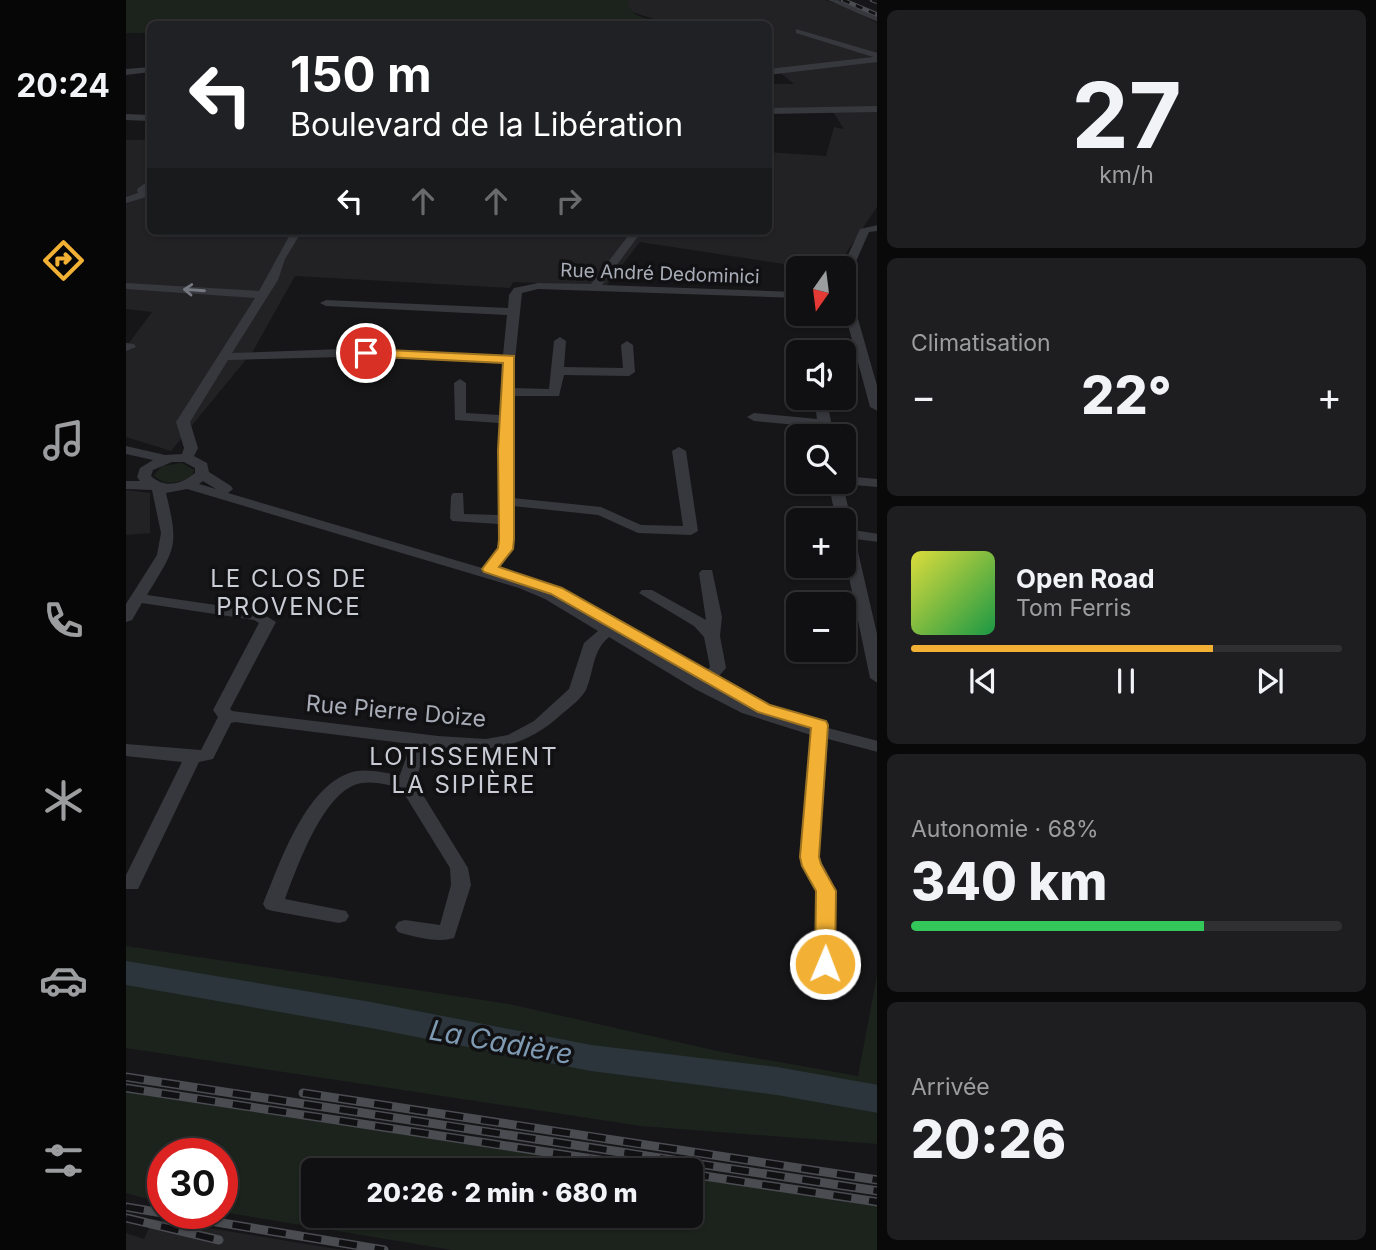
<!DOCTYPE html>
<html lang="fr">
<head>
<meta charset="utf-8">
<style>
	body { margin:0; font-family:Inter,sans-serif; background:#1e1e20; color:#f1f3f6; height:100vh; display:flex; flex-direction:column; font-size:26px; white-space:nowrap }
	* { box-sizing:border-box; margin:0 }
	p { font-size:23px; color:#9c9d9f }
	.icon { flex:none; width:38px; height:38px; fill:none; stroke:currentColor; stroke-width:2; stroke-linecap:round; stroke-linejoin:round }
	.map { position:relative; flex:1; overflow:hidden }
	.side { display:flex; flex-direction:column; gap:10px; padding:10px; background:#09090a; width:499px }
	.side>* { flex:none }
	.top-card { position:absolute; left:21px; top:21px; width:625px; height:214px; border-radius:10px; box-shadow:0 2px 5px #0004,0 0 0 2px #303032; background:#202124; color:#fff; overflow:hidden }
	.needle { width:46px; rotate:194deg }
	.buttons { position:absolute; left:660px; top:256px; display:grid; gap:14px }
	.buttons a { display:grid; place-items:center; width:70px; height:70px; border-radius:10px; background:#101012; box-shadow:0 2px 5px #0004,0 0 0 2px #303032; font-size:35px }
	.speed { position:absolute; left:21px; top:1138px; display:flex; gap:14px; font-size:35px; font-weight:700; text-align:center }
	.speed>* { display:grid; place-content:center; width:91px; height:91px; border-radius:50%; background:#101012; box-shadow:0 2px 5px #0004,0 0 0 2px #303032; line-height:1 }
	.speed .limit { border:10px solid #d22; background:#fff; color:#111 }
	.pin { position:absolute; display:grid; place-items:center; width:60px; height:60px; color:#fff; margin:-30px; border:4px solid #fff; border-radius:50%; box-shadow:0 2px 7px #0007 }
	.me { position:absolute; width:77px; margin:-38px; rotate:1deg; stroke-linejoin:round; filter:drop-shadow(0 0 5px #0008) }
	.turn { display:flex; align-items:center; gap:24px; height:147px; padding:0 28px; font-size:32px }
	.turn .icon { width:91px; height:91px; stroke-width:2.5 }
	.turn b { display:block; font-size:49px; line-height:60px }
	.lanes { display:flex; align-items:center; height:66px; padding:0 28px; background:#0003; justify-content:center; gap:35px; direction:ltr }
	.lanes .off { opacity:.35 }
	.big { font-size:52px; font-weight:800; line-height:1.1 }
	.side .tile { flex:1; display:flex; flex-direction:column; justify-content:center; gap:10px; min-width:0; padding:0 24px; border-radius:10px; background:#1e1e20 }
	.side .dial { align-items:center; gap:0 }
	.dial b { font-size:91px; line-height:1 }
	.song { display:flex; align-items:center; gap:21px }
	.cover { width:84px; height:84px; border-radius:10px; background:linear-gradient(135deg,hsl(60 70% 55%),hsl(140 70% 35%)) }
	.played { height:7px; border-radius:4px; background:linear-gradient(90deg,#f2b134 70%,#303032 70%) }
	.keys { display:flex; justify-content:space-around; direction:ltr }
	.heat { display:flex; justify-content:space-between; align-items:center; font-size:38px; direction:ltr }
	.charge { height:10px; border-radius:5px; background:linear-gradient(90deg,#34c759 68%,#303032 0) }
	.trip { position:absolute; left:175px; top:1158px; width:402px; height:70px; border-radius:10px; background:#101012; box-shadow:0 2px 5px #0004,0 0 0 2px #303032; font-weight:800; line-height:70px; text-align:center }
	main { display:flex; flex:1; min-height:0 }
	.tab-bar { display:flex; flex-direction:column; width:126px; justify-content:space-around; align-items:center; background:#060607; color:#9c9d9f }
	.tab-bar .icon { width:49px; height:49px }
	.tab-bar .active { color:#f2b134 }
	.tab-bar b { font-size:32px; color:#f1f3f6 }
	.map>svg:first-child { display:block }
	.built { fill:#222225 }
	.green { fill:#1c231d }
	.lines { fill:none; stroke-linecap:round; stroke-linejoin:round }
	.river { fill:#2c353c; fill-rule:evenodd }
	.minor { fill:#37383d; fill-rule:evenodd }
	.rail-far1-casing { stroke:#4a4c52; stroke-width:4.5 }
	.rail-casing { stroke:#4a4c52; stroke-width:9 }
	.rail-far1 { stroke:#111113; stroke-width:2.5; stroke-dasharray:7; stroke-linecap:butt }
	.rail { stroke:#111113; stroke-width:6; stroke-dasharray:18; stroke-linecap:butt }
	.oneway { stroke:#757881 }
	.route { fill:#f2b134; stroke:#9d7322; stroke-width:2 }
	.labels { text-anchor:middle; stroke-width:7; stroke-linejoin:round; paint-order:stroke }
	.far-street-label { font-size:19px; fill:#a8adb8; stroke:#111113 }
	.street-label { font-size:23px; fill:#a8adb8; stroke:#111113 }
	.neighbourhood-label { font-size:24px; letter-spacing:2px; fill:#c9ccd4; stroke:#111113 }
	.near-water-label { font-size:28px; font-style:italic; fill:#7f9bb3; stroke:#111113 }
</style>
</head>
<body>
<main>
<nav class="tab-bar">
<b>20:24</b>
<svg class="icon active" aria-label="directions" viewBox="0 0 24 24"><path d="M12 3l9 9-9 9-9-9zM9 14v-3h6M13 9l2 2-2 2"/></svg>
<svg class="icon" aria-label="music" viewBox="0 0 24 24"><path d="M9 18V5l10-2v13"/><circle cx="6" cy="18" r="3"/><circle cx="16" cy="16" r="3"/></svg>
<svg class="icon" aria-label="phone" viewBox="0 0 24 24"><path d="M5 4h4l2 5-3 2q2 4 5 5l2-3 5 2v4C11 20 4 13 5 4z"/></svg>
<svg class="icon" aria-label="climate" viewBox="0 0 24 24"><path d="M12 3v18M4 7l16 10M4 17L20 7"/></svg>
<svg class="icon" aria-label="car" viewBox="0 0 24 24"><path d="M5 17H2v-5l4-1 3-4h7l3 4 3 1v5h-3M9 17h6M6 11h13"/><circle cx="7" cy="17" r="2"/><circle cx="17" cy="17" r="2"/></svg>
<svg class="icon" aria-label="filters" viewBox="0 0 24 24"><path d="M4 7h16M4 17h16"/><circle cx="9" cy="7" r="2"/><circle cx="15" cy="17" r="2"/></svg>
</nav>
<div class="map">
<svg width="752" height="1250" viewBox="0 0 752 1250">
	<rect width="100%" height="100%" fill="#161618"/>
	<path class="built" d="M504 0H699L728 10 751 23V207L710 268H683L514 242 480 286 387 282 384 288 169 276 127 351 45 451 0 437V347L26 312 0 309V140H24V231H642V152L700 156 708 127 718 129 704 107 642 109V84H668L642 63V24H572L531 20 506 12 501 5V1Z
		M0 490 24 493V533L0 535Z
		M27 1219 217 1250H0V1233L18 1239Z"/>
	<path class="green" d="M0 0H504L501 1C505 29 554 16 572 24H24V33H0Z
		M56 463 68 470 66 476C54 483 38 487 28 475L36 466Z
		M0 946 383 1004 596 1052 732 1076 751 975V1144L515 1126 0 1048Z
		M0 1092 519 1171H187V1216H565V1178L751 1206V1250H326L96 1212V1153H37V1203L0 1193Z"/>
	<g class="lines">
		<path class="river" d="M0 961 245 1002 465 1045 651 1067 752 1085V1113L651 1095 465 1071 245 1028 0 985Z"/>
		<path class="minor" d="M702 0H712L752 17V22Z
			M670 29 752 53V62L642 75V69L747 57 670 33Z
			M24 67V72L0 75V69Z
			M752 106V112L642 114V108Z
			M0 114 24 115V121L0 120Z
			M18 184H24L22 191 24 196 0 203V197L12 193 11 189Z
			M752 225V231L743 232 724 275 718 278 716 268 734 229Z
			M166 231H176L159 259 152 280 106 353 216 349 377 355 381 315 200 306 194 303 200 300 382 308 383 295 388 288 412 283 465 284 506 231H516L476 285 672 292V298L412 289 396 293 386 388 423 389 428 341 434 337 440 341 438 367 497 368 495 345 501 341 507 345 509 372 503 376 438 375 433 396H386L387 498 475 507 515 525 557 526 546 451 553 447 560 451 572 531 565 535 512 533 472 515 387 506 386 549 369 572 429 593 481 623 489 620 495 622 497 625 493 630 573 677 584 667 578 637 568 626 513 593 516 590H526L580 620 573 573 576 570H586L596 617 594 636 600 668 586 684 628 705 686 724 694 720 700 721 702 728 752 741V752L702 739 693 857 710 891 709 988 706 994 699 996 692 994 689 988 690 891 675 857 685 735 616 713 569 689 483 637C466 651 468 672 460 690 455 699 444 707 437 713 395 752 356 753 301 746L289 782 342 868 345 885 328 938C313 943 287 937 272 932L269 927 272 922 279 920 314 925 325 885 324 868 274 787C262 785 248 781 236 783 198 788 171 868 159 899L220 911 223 916 220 921 213 923 147 911 140 909 137 904C154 863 181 780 231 771 244 769 260 773 274 775L285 744 109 722 105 723 87 759 73 762 12 889H0V875L56 762 0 756V744L75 750 92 717 87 710 133 623 128 620 16 603 6 620 0 622V604L31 555 35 533 26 490 0 489V481H14L11 477 14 468 27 460 0 454V446L39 455 56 454 58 448 50 422 129 298 0 289V283L133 291ZM216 357 376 362 374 415 340 413V383L334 379 328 383 329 420 373 423V515L338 514 337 493H327L325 496 324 518 326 521 373 524 372 548 356 568 102 493 107 489 105 486 83 472 81 463 68 456 72 448 64 422 102 360ZM46 462H58L69 468V473C56 484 39 489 25 476L27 470ZM77 481 90 489 73 484ZM61 489 393 588 419 599 472 631 458 643 443 689 408 721 382 735 360 739 312 736 106 711 104 709 150 622 132 611 21 595C50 547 53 547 40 493Z
			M718 288 724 291 752 389V411L744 407 718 310Z
			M0 343 8 344 10 347 0 351Z
			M688 397H700L708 436H694L693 427 628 421 621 417 628 413 691 419Z
			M718 476 752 479V487L717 484 727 530 752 534V542L729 539 752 638V683L744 678 718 553V520H710L702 481H718Z"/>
		<g class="rail-far1-casing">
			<path id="rail-far1" d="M717 0 752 15
				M746 0 752 2"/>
		</g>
		<g class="rail-casing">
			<path id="rail" d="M0 1077 752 1191
				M0 1088 545 1171
				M177 1093 752 1180
				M565 1174 752 1202
				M0 1207 258 1250
				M0 1218 93 1240"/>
		</g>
		<use href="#rail-far1" class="rail-far1"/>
		<use href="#rail" class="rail"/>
	</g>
	<defs><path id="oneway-shaft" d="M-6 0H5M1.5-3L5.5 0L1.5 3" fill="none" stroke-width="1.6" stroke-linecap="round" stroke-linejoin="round" transform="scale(1.75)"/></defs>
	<use class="oneway" href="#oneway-shaft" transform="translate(68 290) rotate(-176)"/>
	<path class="route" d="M240 349 388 356V539L387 549 373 567 436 588 644 705 700 721 702 725 693 857 695 864 710 891 709 964 706 969 699 971 692 969 689 964 690 891 676 866 674 857 685 728 632 712 425 594 358 572 356 569 372 548 373 539 372 450 377 363 236 356 234 353Z"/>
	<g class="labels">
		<g class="far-street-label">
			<text transform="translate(534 273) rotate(2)" y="7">Rue André Dedominici</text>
		</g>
		<g class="street-label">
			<text transform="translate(270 711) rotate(5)" y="8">Rue Pierre Doize</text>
		</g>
		<g class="neighbourhood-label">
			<text x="163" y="587">LE CLOS DE<tspan x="163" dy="28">PROVENCE</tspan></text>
			<text x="338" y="765">LOTISSEMENT<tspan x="338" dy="28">LA SIPIÈRE</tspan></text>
		</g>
		<g class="near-water-label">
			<text transform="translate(375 1042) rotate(10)" y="10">La Cadière</text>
		</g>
	</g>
</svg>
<div class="buttons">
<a><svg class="needle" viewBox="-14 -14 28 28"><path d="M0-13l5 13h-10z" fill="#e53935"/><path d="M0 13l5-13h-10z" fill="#9c9d9f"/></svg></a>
<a><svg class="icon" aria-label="sound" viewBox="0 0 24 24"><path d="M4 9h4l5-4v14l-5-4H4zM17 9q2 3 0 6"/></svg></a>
<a><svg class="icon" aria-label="search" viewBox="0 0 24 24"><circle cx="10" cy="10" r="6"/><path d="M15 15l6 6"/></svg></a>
<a>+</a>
<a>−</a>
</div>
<div class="speed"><div class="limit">30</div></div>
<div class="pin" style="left:240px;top:353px;background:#d93025"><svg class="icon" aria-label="arrive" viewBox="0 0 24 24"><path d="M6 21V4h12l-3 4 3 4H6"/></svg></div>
<svg class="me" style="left:699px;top:964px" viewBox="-20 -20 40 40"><circle r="17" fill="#f2b134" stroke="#fff" stroke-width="3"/><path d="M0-11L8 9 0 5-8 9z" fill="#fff"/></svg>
<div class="trip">20:26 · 2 min · 680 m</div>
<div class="top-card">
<div class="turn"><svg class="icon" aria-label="left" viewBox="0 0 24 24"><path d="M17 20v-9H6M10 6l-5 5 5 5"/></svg><div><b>150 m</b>Boulevard de la Libération</div></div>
<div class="lanes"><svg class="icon" aria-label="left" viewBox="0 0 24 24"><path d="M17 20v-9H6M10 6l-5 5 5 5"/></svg><svg class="icon off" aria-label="ahead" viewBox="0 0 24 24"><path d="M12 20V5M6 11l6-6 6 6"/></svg><svg class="icon off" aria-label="ahead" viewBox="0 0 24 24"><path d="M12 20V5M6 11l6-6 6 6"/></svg><svg class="icon off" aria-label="right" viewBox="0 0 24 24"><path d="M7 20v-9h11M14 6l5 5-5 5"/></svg></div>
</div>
</div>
<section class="side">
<div class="tile dial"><b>27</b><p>km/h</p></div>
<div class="tile"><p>Climatisation</p>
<div class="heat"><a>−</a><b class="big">22°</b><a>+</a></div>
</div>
<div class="tile">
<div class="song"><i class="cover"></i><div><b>Open Road</b><p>Tom Ferris</p></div></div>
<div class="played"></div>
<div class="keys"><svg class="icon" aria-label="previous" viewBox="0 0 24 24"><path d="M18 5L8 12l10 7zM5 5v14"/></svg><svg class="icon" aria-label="pause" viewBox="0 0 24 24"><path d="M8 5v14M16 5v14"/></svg><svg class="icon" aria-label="next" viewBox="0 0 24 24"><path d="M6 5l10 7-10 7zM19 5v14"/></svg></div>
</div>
<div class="tile"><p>Autonomie · 68%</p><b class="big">340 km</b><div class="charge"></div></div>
<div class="tile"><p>Arrivée</p><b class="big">20:26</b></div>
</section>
</main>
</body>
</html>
